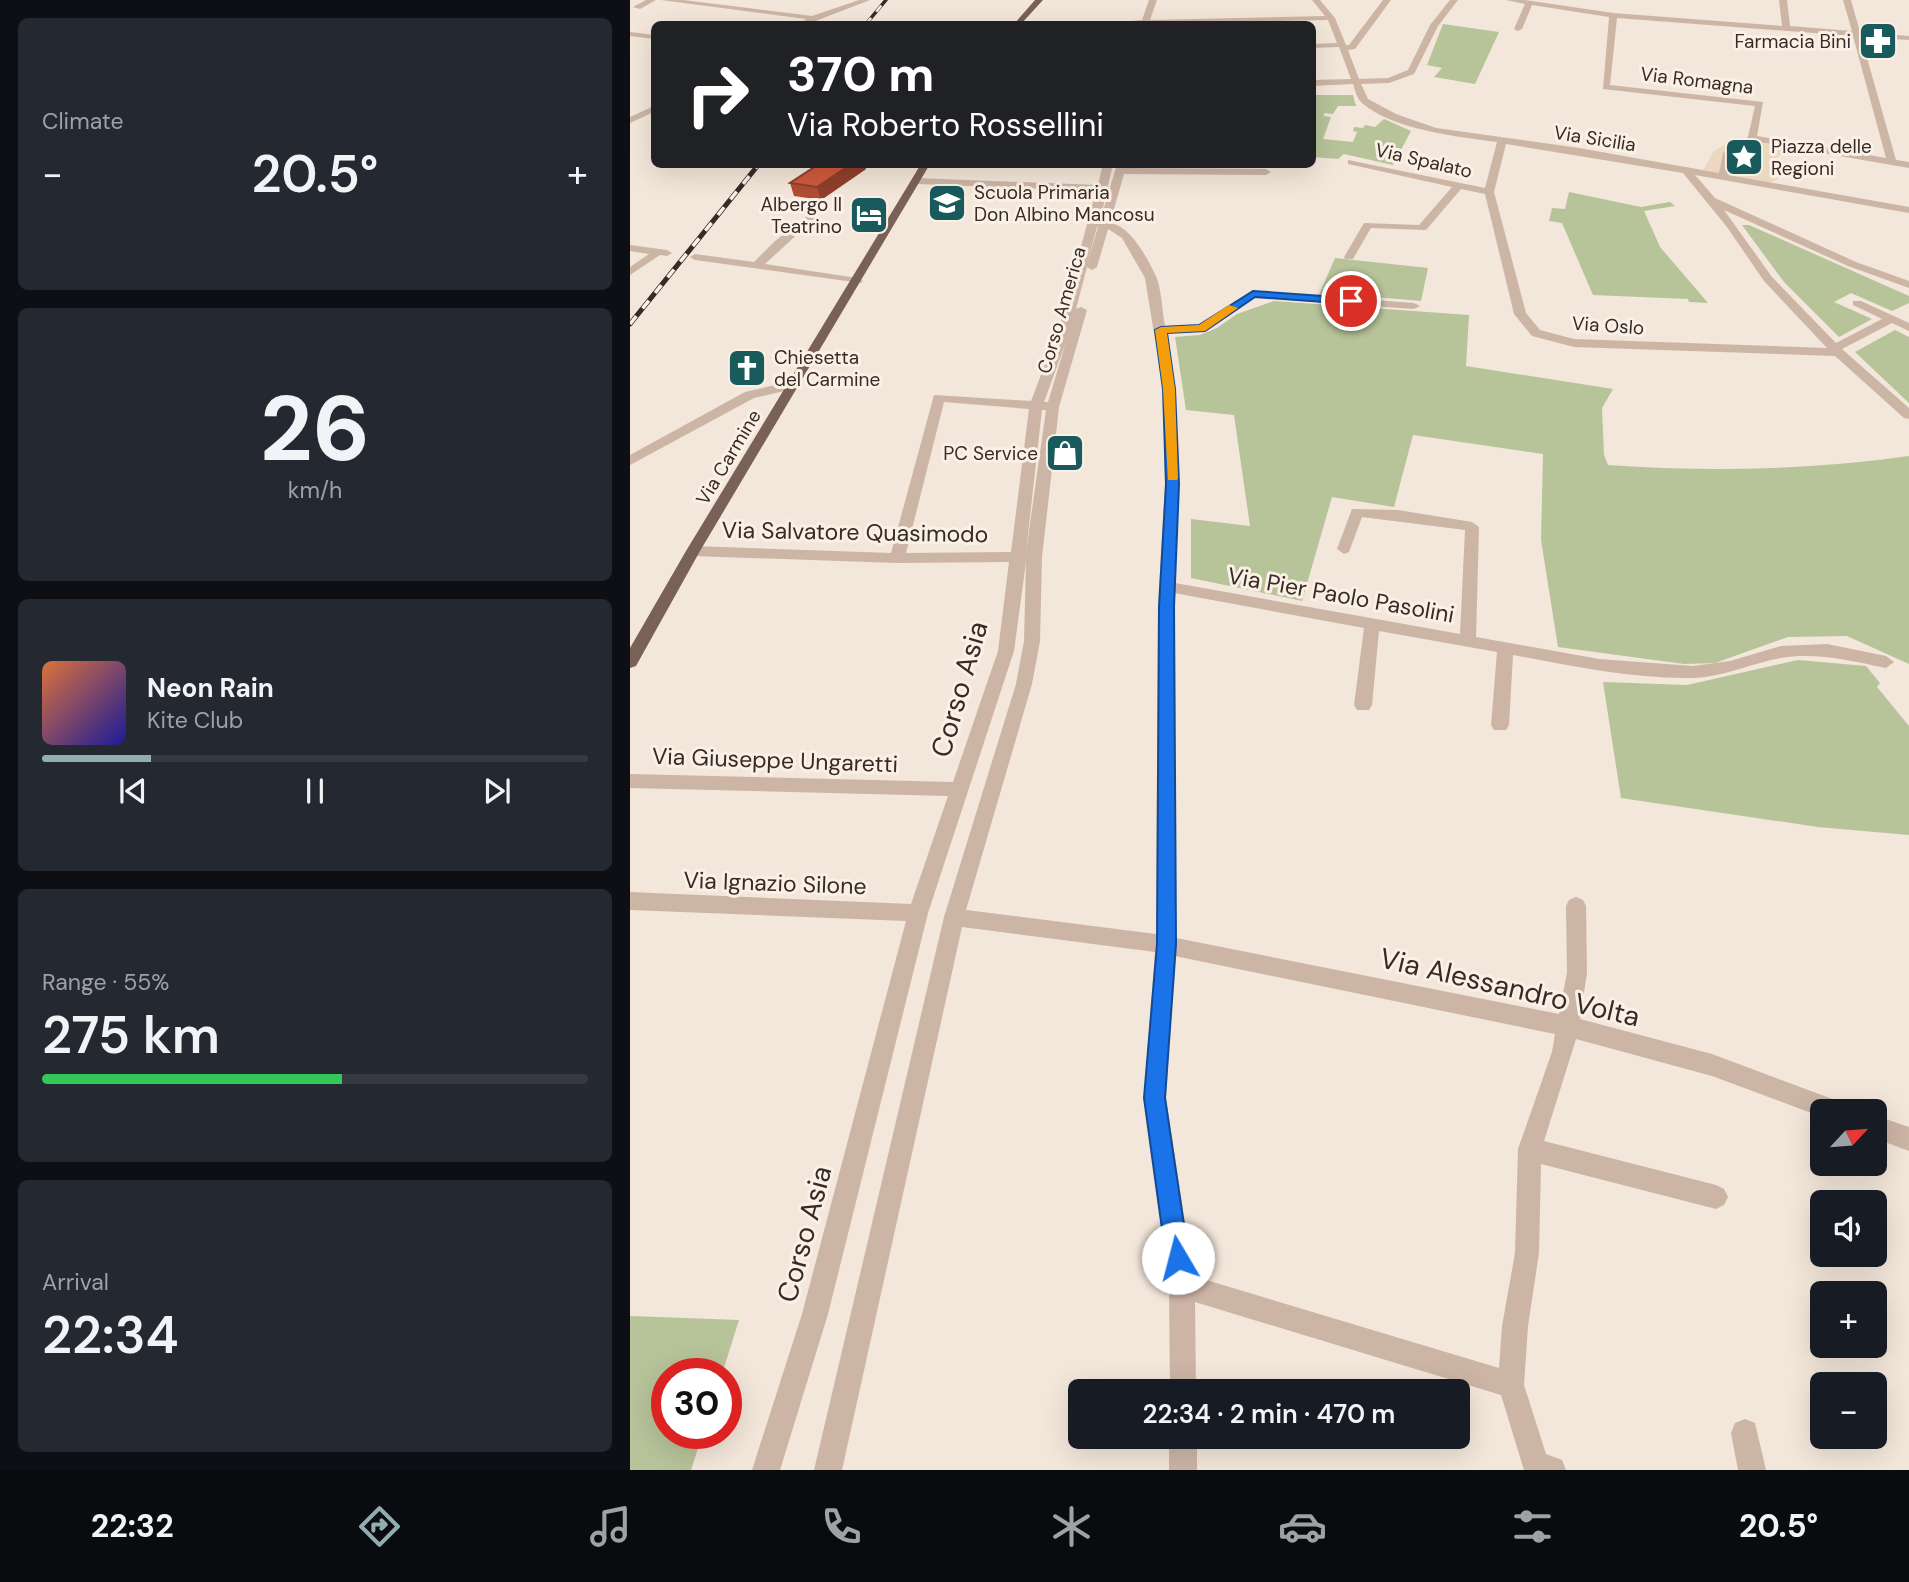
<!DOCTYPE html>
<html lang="en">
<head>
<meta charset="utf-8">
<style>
	body { margin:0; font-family:"DM Sans",sans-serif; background:#242831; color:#f1f3f6; height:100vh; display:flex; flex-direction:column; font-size:26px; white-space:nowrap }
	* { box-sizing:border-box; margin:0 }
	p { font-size:23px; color:#9ea1a6 }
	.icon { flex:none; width:38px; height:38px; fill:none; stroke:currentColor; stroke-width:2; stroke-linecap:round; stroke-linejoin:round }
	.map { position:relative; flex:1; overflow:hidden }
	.sheet { display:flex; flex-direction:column; gap:18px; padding:18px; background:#0d0f14; width:630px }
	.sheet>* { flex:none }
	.hud { position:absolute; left:21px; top:21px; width:665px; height:147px; border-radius:10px; box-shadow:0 7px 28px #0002; background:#202124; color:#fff; overflow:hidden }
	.needle { width:46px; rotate:64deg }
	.tools { position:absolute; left:1180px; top:1099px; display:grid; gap:14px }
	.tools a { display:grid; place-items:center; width:77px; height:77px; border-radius:10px; background:#171b24; box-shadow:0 7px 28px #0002; font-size:35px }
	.speed { position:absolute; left:21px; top:1358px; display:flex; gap:14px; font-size:35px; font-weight:700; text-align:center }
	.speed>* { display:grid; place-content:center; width:91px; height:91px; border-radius:50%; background:#171b24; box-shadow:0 7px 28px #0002; line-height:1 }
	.speed .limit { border:10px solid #d22; background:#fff; color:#111 }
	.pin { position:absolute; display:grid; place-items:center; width:60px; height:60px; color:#fff; margin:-30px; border:4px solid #fff; border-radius:50%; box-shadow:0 2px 7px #0007 }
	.me { position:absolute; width:77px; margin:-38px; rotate:352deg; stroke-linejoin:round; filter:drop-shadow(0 0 5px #0008) }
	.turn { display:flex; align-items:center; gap:24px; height:147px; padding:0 21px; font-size:32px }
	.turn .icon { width:91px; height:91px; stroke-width:2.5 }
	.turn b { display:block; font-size:49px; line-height:60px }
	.big { font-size:52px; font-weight:600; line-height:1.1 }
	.sheet .card { flex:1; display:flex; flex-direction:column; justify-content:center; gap:10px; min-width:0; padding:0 24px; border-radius:10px; background:#242831 }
	.sheet .dial { align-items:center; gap:0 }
	.dial b { font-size:91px; line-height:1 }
	.song { display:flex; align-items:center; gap:21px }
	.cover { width:84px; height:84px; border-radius:10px; background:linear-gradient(135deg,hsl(20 70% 55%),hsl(240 70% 35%)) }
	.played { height:7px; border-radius:4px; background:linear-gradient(90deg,#90aeb1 20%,#363941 20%) }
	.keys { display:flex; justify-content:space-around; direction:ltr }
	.heat { display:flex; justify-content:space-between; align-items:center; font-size:38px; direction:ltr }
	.charge { height:10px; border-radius:5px; background:linear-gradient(90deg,#34c759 55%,#363941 0) }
	.trip { position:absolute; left:438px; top:1379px; width:402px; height:70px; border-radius:10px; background:#171b24; box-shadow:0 7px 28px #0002; font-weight:600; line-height:70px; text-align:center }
	.tab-bar { display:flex; height:112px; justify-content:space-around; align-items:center; background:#090b0e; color:#9ea1a6 }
	.tab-bar .icon { width:49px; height:49px }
	.tab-bar .selected { color:#90aeb1 }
	.tab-bar b { font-size:32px; color:#f1f3f6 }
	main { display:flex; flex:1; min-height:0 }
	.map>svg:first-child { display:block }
	.green { fill:#b7c399 }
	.plaza { fill:#ecd7c0 }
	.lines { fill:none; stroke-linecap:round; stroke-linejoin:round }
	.minor { fill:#ccb5a5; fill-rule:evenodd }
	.major { fill:#7a6157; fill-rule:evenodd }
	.rail-far1-casing { stroke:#372b27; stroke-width:3.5 }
	.rail-casing { stroke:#372b27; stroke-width:5 }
	.rail-far1 { stroke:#fbf0e6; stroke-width:2.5; stroke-dasharray:8; stroke-linecap:butt }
	.rail { stroke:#fbf0e6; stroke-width:3.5; stroke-dasharray:10; stroke-linecap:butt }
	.wall { fill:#b14d34 }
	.shaded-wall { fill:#903f2b }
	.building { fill:#ce5a3d; stroke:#903f2b; stroke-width:2 }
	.route { fill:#1a73e8; stroke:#114b97; stroke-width:2 }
	.slow { fill:#f59e0b }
	.labels { text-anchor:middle; stroke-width:6; stroke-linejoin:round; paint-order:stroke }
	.far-poi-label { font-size:19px; fill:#372b27; stroke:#fbf0e6; text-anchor:end }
	.far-street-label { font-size:19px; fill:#372b27; stroke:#fbf0e6 }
	.street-label { font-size:23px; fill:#372b27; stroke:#fbf0e6 }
	.near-street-label { font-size:28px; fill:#372b27; stroke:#fbf0e6 }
</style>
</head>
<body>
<main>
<section class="sheet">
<div class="card"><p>Climate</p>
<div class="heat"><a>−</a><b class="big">20.5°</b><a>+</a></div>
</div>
<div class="card dial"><b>26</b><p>km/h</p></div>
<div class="card">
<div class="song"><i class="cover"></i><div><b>Neon Rain</b><p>Kite Club</p></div></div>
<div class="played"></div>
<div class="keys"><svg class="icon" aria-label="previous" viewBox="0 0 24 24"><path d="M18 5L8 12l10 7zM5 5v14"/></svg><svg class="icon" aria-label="pause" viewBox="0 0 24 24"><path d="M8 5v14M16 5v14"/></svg><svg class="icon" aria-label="next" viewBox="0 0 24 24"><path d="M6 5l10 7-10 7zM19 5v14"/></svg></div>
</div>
<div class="card"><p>Range · 55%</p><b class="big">275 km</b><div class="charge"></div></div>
<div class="card"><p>Arrival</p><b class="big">22:34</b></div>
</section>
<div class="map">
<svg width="1279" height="1470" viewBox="0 0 1279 1470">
	<rect width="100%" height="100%" fill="#f3e6da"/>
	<path class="green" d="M813 24 869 32 845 84 804 77 812 68 797 65Z
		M684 95H723L726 106H708L703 114 694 113V116L701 117 693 139 723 142 727 132 723 131 724 127 733 128 735 125 745 127 754 119 781 131 763 165 714 154 708 159 683 157Z
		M939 192 1011 207 1040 202 1045 206 1014 211 1030 247 1078 303 1059 302 1058 299 963 295 932 223 919 221 922 208 935 209Z
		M1112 225H1119L1279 296V303L1262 311 1221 293 1204 302 1242 319 1209 337 1154 282Z
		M705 258 798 268 791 301 732 296 726 298 689 295Z
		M644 301 839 315 836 366 983 389 972 408 974 455 978 465C1079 472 1179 470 1279 456V664L1217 636 1158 637 1085 663 1054 664 928 647 911 540 913 454 783 435 764 507 702 497 672 601 561 578V519L620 526 604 415 556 410 545 337 570 335 587 328 607 314Z
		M1265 330 1279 337V403L1225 352Z
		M1168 660 1236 666 1250 683 1247 687 1279 726V835L1188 827 991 798 973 682 1057 685Z
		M0 1316 109 1320 92 1374H37V1433H73L61 1470H0Z"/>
	<path class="plaza" d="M1108 137 1161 148 1139 163 1165 169 1140 183 1073 170 1084 151Z"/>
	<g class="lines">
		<path class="minor" d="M16 0H26L10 9 3 7Z
			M31 0H53L182 16 229 0H240L178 24H170L176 19Z
			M519 0H527L520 20 695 16 682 0H690L705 18 716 45H719L753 0H761L725 49 718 50 729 79 758 78 778 70 800 25 820 0H828L808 26 784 74 759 83 731 84 738 99 766 114 806 128 949 148 1089 173 1093 153 1118 137 1125 106 973 89 979 17 902 5 892 29 888 31 884 29 895 4 876 0H895L983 13 1152 26 1149 0H1157L1160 26 1222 31 1213 0H1221L1230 32 1279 36V40L1231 37 1266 160 1279 162V168L1124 141 1101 156 1098 175 1279 207V213L1065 175 1085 198 1226 262 1279 281V288L1218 266 1094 210 1142 277 1206 343 1252 319 1223 305V301H1231L1279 323V331L1262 323 1212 349 1279 408V419L1274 418 1205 356 944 347 902 336 884 314 855 194 831 189 796 230 741 228 723 259H715L714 257 734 223 789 225 822 187 718 164V160L855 188 867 142C829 137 763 130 732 103 727 99 725 90 723 84L682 86V80L721 79 709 47 682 48V44L707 43 698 20 500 24V21L512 20ZM987 18 1223 36 1256 158 1127 136 1133 102 980 85ZM876 144 1053 173 1097 227 1134 281 1197 348 944 339 910 330 896 313 864 192Z
			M0 32 24 35V39L0 36Z
			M24 106V112L0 123V117Z
			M473 164H483L470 221 487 164H497L496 168 636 169 641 172 636 175 494 174 480 223C501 226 517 258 526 276 532 291 532 311 535 326L569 325 623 291 784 303 790 306 784 309 625 298 576 331 536 333C550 417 548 499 545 583L830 634 835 530 732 517 719 552 714 554 707 549 722 509 768 510 842 522 849 527 846 637 969 659 1063 666 1100 661 1151 646 1197 644 1256 656 1264 662 1256 668C1221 661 1186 652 1151 658 1121 663 1094 677 1062 678 1002 679 942 666 883 655L879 725 876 730H864L861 725 867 652 749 631 742 705 739 710H727L724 705 734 628 544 593 546 938 929 1014 937 973 936 906 939 900 946 897 953 900 956 906 957 973 950 1019 1082 1054 1213 1103 1216 1111H1192V1117L1082 1076 946 1039 914 1141 1086 1185 1094 1189 1098 1197 1094 1205 1086 1209 911 1164 909 1253 898 1326 894 1385 916 1454 932 1460 936 1470H894L871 1395 565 1302 566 1391H540L539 1285 514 1098 525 952 332 927 212 1470H184L314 917 386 684 394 641 396 562 384 651 298 913 198 1314 150 1470H122L172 1314 276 921 0 910V892L281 904 318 796 0 788V774L323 782 368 651 379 562 267 563 63 556 56 551 63 546 261 553 304 395 401 401 430 325 466 191 288 184 283 181 288 178 468 185ZM467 227H468L457 264ZM478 229 492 238 515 278 533 389 535 484 528 607 526 934 336 910 402 684 410 641 412 557 429 407 457 310 451 307 446 309 457 267 462 270 467 267ZM436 342 418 402H414ZM314 402 399 409 381 552 276 553ZM412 410H416L396 552ZM545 956 925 1034 922 1052 888 1149 885 1253 872 1326 869 1368 563 1276 536 1098Z
			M181 213 185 214V218L135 264 227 278 233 281 231 283 65 260 60 257 65 254 124 262 145 241Z
			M0 245 37 250 42 253 37 256 30 255 0 275V267L19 254 0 251Z
			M163 381 167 382V388L124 398 0 465V455L115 392Z
			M1244 1115 1279 1127V1151L1244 1138Z
			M1115 1419 1125 1423 1136 1470H1108L1101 1433 1105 1423Z
			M539 1437H567V1470H539Z"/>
		<path class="major" d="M405 0H413L391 24H384Z
			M291 164H300L70 551 6 666 0 668V648L56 551Z"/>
		<g class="rail-far1-casing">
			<path id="rail-far1" d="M236 24 256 0"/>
		</g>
		<g class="rail-casing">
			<path id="rail" d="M0 324 129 164"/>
		</g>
		<use href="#rail-far1" class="rail-far1"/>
		<use href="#rail" class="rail"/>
	</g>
	<path class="wall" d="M189 164H235L236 169 191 200 164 196 160 183Z"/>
	<path class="shaded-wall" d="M221 164H235L236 169 191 200 187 187Z"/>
	<path class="building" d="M189 164H221L187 187 160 183Z"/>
	<path class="route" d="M623 291 721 298 726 301 721 304 625 297 575 331 537 333 545 389 549 484 544 607 546 944 535 1098 559 1258 556 1266 548 1270 540 1266 536 1258 514 1098 527 944 529 607 536 484 533 389 525 330 531 327 569 325Z"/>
	<path class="slow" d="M599 305 608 308 575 331 537 333 545 389 548 478 547 480H538L533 389 525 330 531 327 569 325Z"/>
	<defs>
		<g id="pharmacy-square" transform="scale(2.0125)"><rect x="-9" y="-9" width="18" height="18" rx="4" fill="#195a5c" stroke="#fbf0e6"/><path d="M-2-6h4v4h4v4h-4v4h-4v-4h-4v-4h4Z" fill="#fff"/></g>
		<g id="sight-square" transform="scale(2.0125)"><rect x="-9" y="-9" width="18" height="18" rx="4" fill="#195a5c" stroke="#fbf0e6"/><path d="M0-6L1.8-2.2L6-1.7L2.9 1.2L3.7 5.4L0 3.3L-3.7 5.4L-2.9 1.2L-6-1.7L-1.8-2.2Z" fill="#fff"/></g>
		<g id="school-square" transform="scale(2.0125)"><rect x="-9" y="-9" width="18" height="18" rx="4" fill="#195a5c" stroke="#fbf0e6"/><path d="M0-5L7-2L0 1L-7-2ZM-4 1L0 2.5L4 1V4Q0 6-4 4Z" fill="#fff"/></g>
		<g id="hotel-square" transform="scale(2.0125)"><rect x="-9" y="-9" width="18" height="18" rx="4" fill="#195a5c" stroke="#fbf0e6"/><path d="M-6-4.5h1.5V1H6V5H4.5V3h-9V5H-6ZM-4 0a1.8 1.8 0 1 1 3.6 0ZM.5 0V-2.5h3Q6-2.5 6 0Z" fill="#fff"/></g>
		<g id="church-square" transform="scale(2.0125)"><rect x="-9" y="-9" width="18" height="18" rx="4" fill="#195a5c" stroke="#fbf0e6"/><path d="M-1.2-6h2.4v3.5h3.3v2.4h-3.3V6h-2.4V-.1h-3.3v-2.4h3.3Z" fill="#fff"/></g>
		<g id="shop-square" transform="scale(2.0125)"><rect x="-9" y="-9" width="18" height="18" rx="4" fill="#195a5c" stroke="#fbf0e6"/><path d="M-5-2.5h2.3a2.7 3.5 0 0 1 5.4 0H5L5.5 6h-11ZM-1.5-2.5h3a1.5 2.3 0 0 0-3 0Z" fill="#fff"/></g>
	</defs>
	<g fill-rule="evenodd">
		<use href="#pharmacy-square" x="1248" y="41"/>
		<use href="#sight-square" x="1114" y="157"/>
		<use href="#school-square" x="317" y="203"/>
		<use href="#hotel-square" x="239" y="215"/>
		<use href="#church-square" x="117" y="368"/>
		<use href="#shop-square" x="435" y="453"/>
	</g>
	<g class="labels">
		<g class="far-poi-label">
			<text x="1221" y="48">Farmacia Bini</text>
			<text x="1141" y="153" text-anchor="start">Piazza delle<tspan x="1141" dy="22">Regioni</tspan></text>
			<text x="344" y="199" text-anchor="start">Scuola Primaria<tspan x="344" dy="22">Don Albino Mancosu</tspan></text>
			<text x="212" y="211">Albergo Il<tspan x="212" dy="22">Teatrino</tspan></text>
			<text x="144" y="364" text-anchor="start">Chiesetta<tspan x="144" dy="22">del Carmine</tspan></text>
			<text x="408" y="460">PC Service</text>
		</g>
		<g class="far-street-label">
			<text transform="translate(1067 80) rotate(7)" y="7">Via Romagna</text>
			<text transform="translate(965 138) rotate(9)" y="7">Via Sicilia</text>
			<text transform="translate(794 160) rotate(13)" y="7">Via Spalato</text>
			<text transform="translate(431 310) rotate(-74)" y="7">Corso America</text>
			<text transform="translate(978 325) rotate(4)" y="7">Via Oslo</text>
			<text transform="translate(98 457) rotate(-59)" y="7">Via Carmine</text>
		</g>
		<g class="street-label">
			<text transform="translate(225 532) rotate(1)" y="8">Via Salvatore Quasimodo</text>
			<text transform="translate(711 595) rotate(10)" y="8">Via Pier Paolo Pasolini</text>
			<text transform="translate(145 760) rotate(2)" y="8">Via Giuseppe Ungaretti</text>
			<text transform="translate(145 883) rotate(2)" y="8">Via Ignazio Silone</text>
		</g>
		<g class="near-street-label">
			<text transform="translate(329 689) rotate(-74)" y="10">Corso Asia</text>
			<text transform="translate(880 987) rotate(13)" y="10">Via Alessandro Volta</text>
			<text transform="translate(174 1234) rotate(-75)" y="10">Corso Asia</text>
		</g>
	</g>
</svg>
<div class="tools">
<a><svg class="needle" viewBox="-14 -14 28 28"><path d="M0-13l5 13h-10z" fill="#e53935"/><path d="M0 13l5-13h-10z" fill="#9ea1a6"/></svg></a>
<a><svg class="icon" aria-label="sound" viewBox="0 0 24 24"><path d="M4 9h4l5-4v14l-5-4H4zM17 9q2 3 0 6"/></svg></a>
<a>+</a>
<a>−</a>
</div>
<div class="speed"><div class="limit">30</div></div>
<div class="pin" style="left:721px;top:301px;background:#d93025"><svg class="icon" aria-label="arrive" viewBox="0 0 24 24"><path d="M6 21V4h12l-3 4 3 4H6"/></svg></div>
<svg class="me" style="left:548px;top:1258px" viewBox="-20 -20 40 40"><circle r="19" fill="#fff"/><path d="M0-13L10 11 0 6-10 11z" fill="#1a73e8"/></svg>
<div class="trip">22:34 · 2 min · 470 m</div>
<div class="hud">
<div class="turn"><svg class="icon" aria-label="right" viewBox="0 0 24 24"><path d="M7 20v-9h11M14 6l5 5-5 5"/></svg><div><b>370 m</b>Via Roberto Rossellini</div></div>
</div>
</div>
</main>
<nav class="tab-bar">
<b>22:32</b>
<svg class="icon selected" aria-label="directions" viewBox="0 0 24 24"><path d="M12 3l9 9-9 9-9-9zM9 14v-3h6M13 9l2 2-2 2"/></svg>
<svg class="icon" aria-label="music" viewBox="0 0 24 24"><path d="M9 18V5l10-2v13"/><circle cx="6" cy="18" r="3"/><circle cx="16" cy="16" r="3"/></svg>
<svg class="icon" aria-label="phone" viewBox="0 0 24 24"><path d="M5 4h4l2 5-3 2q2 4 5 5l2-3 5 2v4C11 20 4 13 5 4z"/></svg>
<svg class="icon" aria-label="climate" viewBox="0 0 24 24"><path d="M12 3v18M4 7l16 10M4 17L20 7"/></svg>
<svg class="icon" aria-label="car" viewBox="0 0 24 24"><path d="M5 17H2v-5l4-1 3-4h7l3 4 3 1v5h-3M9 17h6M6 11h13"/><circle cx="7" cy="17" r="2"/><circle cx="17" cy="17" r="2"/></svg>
<svg class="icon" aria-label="filters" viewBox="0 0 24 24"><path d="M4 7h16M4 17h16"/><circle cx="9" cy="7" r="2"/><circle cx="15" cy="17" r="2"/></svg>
<b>20.5°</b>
</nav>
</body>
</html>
